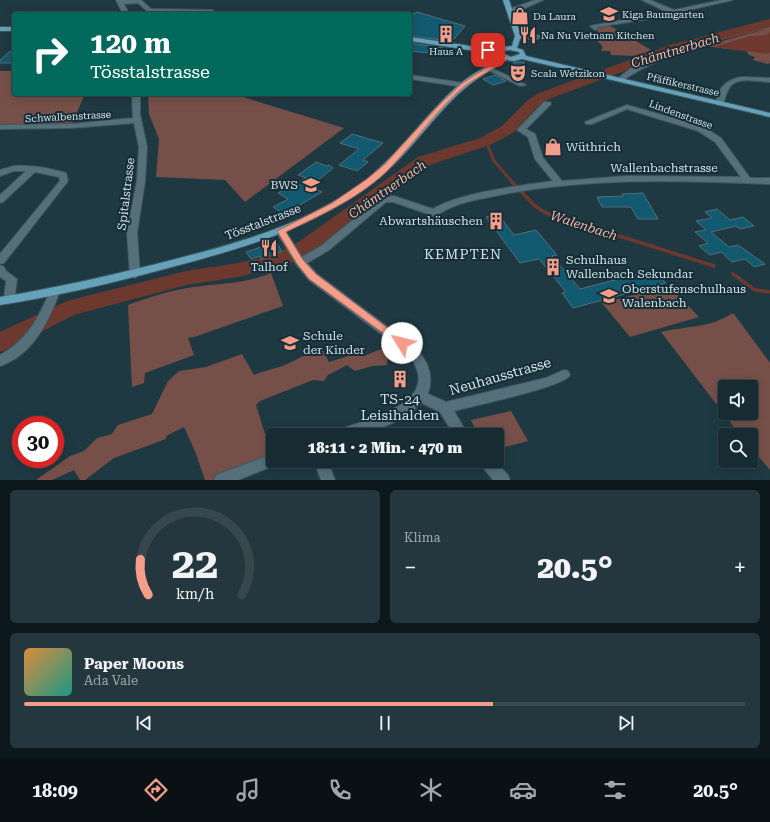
<!DOCTYPE html>
<html lang="de">
<head>
<meta charset="utf-8">
<style>
	body { margin:0; font-family:"Roboto Serif",serif; background:#24373e; color:#f1f3f6; height:100vh; display:flex; flex-direction:column; font-size:15px; white-space:nowrap }
	* { box-sizing:border-box; margin:0 }
	p { font-size:13px; color:#9ea7ac }
	.icon { flex:none; width:22px; height:22px; fill:none; stroke:currentColor; stroke-width:2; stroke-linecap:round; stroke-linejoin:round }
	.map { position:relative; height:480px; overflow:hidden }
	.side { display:flex; flex-direction:column; gap:10px; padding:10px; background:#0d181c; flex:1 }
	.side>* { flex:none }
	.banner { position:absolute; left:12px; top:12px; width:400px; height:84px; border-radius:4px; box-shadow:0 2px 10px #0003,0 0 0 1px #36474d; background:#00695c; color:#fff; overflow:hidden }
	.fabs { position:absolute; left:718px; top:380px; display:grid; gap:8px }
	.fabs a { display:grid; place-items:center; width:40px; height:40px; border-radius:4px; background:#172b32; box-shadow:0 2px 10px #0003,0 0 0 1px #36474d; font-size:20px }
	.speed { position:absolute; left:12px; top:416px; display:flex; gap:8px; font-size:20px; font-weight:700; text-align:center }
	.speed>* { display:grid; place-content:center; width:52px; height:52px; border-radius:50%; background:#172b32; box-shadow:0 2px 10px #0003,0 0 0 1px #36474d; line-height:1 }
	.speed .limit { border:6px solid #d22; background:#fff; color:#111 }
	.pin { position:absolute; display:grid; place-items:center; width:34px; height:34px; color:#fff; margin:-17px; border-radius:8px; box-shadow:0 2px 6px #0006 }
	.me { position:absolute; width:44px; margin:-22px; rotate:306deg; stroke-linejoin:round; filter:drop-shadow(0 0 3px #0008) }
	.turn { display:flex; align-items:center; gap:14px; height:84px; padding:0 12px; font-size:18px }
	.turn .icon { width:52px; height:52px; stroke-width:2.5 }
	.turn b { display:block; font-size:28px; line-height:34px }
	.big { font-size:30px; font-weight:800; line-height:1.1 }
	.side .widget { flex:1; display:flex; flex-direction:column; justify-content:center; gap:6px; min-width:0; padding:0 14px; border-radius:6px; background:#24373e }
	.side .dial { align-items:center; gap:0 }
	.dial svg { height:104px; overflow:visible; fill:none; stroke:#36474d; stroke-width:7; stroke-linecap:round; text-anchor:middle }
	.dial text { fill:#f1f3f6; stroke:none }
	.song { display:flex; align-items:center; gap:12px }
	.cover { width:48px; height:48px; border-radius:6px; background:linear-gradient(135deg,hsl(30 70% 55%),hsl(170 70% 35%)) }
	.played { height:4px; border-radius:2px; background:linear-gradient(90deg,#f49d8b 65%,#36474d 65%) }
	.keys { display:flex; justify-content:space-around; direction:ltr }
	.heat { display:flex; justify-content:space-between; align-items:center; font-size:22px; direction:ltr }
	.side .tiles { flex:1; display:grid; gap:10px; grid-template-columns:1fr 1fr }
	.widget:last-child { grid-column:span 2 }
	.trip { position:absolute; left:266px; top:428px; width:238px; height:40px; border-radius:4px; background:#172b32; box-shadow:0 2px 10px #0003,0 0 0 1px #36474d; font-weight:800; line-height:40px; text-align:center }
	.tab-bar { display:flex; height:64px; justify-content:space-around; align-items:center; background:#091114; color:#9ea7ac }
	.tab-bar .icon { width:28px; height:28px }
	.tab-bar .active { color:#f49d8b }
	.tab-bar b { font-size:18px; color:#f1f3f6 }
	.map>svg:first-child { display:block }
	.green { fill:#765048; fill-rule:evenodd }
	.water { fill:#6d392e }
	.lines { fill:none; stroke-linecap:round; stroke-linejoin:round }
	.stream-far1 { stroke:#6d392e; stroke-width:3 }
	.stream { stroke:#6d392e; stroke-width:3.5 }
	.river { fill:#6d392e; fill-rule:evenodd }
	.building { fill:#125a70; stroke:#536e79 }
	.minor-casing { stroke:#3f565e; stroke-width:2 }
	.major-casing { stroke:#3f565e; stroke-width:2 }
	.minor { fill:#55707b; fill-rule:evenodd }
	.major { fill:#65a2b9; fill-rule:evenodd }
	.route { fill:#f49d8b; stroke:#9f665a }
	.labels { text-anchor:middle; stroke-width:4; stroke-linejoin:round; paint-order:stroke }
	.far-poi-label { font-size:10px; fill:#d1e0e6; stroke:#152e38; text-anchor:start }
	.far-street-label { font-size:10px; fill:#d1e0e6; stroke:#152e38 }
	.poi-label { font-size:12px; fill:#d1e0e6; stroke:#152e38; text-anchor:start }
	.street-label { font-size:12px; fill:#d1e0e6; stroke:#152e38 }
	.water-label { font-size:13px; font-style:italic; fill:#fab4a5; stroke:#152e38 }
	.quarter-label { font-size:14px; letter-spacing:1px; fill:#d1e0e6; stroke:#152e38 }
	.near-street-label { font-size:14px; fill:#d1e0e6; stroke:#152e38 }
	.near-poi-label { font-size:14px; fill:#d1e0e6; stroke:#152e38 }
</style>
</head>
<body>
<div class="map">
<svg width="770" height="480" viewBox="0 0 770 480">
	<rect width="100%" height="100%" fill="#1f3942"/>
	<path class="green" d="M770 23V28L709 43 699 42Z
		M607 24 651 50 637 56 611 55 610 51H601L603 47 592 35 597 34 598 31 593 26Z
		M770 28V63L768 64 753 60 755 57 749 55 746 51 704 46Z
		M0 71H14V94H85L71 126 0 127Z
		M148 94H233L344 128 245 202 225 180 156 177 159 139 149 114Z
		M271 273 283 306 194 337 188 338 194 355 145 373 144 383 132 387 128 305C150 297 171 290 194 287 221 283 245 284 271 273Z
		M669 286 699 317 630 337 602 303Z
		M731 314H734L770 363V470L751 448V435H740L661 332C685 326 710 328 731 314ZM725 387H751V413H725Z
		M384 348 388 351 387 365 372 366 355 371 347 365 328 375 324 381 313 380 260 401 256 405 273 460 221 480H205L195 451 184 427 166 436V439L114 458 85 480H80L74 470 52 480H36L70 456 84 451 97 438 112 434 118 425 152 414 168 381 179 371 206 367 242 354 254 375C265 370 276 369 287 364 299 359 309 352 322 349L329 362 352 355H366Z
		M511 411 528 441 497 449V435H478L471 420Z"/>
	<path class="water" d="M770 32V52L768 54 713 47 750 36 767 35Z"/>
	<g class="lines">
		<path class="stream-far1" d="M486 141 494 161 513 183"/>
		<path class="stream" d="M512 182 535 206 546 213 592 230 613 234 714 266
			M733 274 755 290 770 292"/>
		<path class="river" d="M770 19V27L678 51 549 99 538 106 514 132 492 144 430 165 314 251 287 265 238 277 186 285 74 315 8 349 0 352V332L67 301 186 271 238 263 274 255 300 241 418 157 480 138 502 126 528 100 539 93 670 45Z"/>
	</g>
	<path class="building" d="M417 12 437 18 465 26 454 39 449 41 410 36V15Z
		M410 43 443 48 438 54 410 51Z
		M14 48V63H0V60Z
		M514 62H524L522 71 512 70Z
		M495 75 506 81 493 85 483 79Z
		M352 134 383 143 363 160 368 162 357 171 339 165 359 149 340 143Z
		M316 162 327 166 329 165 333 168 311 186 322 192 284 214 273 207 288 199 278 193 306 178 298 175Z
		M643 193 658 219H638L631 207H602L597 197 623 196 622 194Z
		M717 209 730 220 743 217 754 226 740 229 736 226 711 232 729 247 738 245 765 264 754 267 745 259 732 262 721 252 710 255 699 246 708 243 695 232 706 230 696 221 712 218 705 212Z
		M498 214 514 235 536 230 557 255 552 256 580 289 653 270 666 283 573 308 562 293 566 292 539 259 520 263 486 217Z
		M273 243 277 244 282 251 261 259 260 256 251 259 246 252Z
		M402 374 406 382 397 385 393 377Z"/>
	<g class="lines">
		<g class="minor-casing">
			<path id="minor" d="M116 0H141L151 9H156L212 10 215 12 212 14 156 13 147 11 138 3 124 4 129 14H123Z
				M535 0H543L523 9 510 12 507 10Z
				M642 0H650L674 10 722 0H733L649 19 597 27V29L595 30 590 26 667 12Z
				M519 36 538 35 541 37 538 39H517V37Z
				M703 43 705 44V46C675 54 647 63 622 81L617 80C637 58 675 50 703 43Z
				M486 67H490L526 85 520 86 486 69Z
				M410 75 463 83 467 85 463 87 410 79Z
				M741 77 770 78V82C759 82 737 76 730 87 726 92 725 99 723 105H717C714 90 728 79 741 77Z
				M132 94H140V114L147 147 145 181 137 233 140 274 135 278 130 274 127 233 137 181 139 147 134 123 71 128 0 129V125L71 124 133 118Z
				M544 102H550L551 104 526 129 535 134 543 158 562 181 627 176 741 177 715 142 698 131 627 109 592 124H586L585 122 627 105 704 127 721 138 750 178H770V184C675 180 579 177 485 198 473 200 461 203 450 208 445 210 440 214 434 216L393 202H386L329 250 307 263 317 274 416 348C428 362 434 375 428 394L446 402 546 378 564 370 568 371 570 375C564 387 472 406 454 411L468 435H454L440 412 422 403C406 418 381 430 358 435 351 436 341 435 333 435L335 431C368 419 447 403 408 354L309 280 296 264 276 231 281 228 284 229 302 257 321 246 381 197 394 196 433 209C461 192 520 186 553 181L535 159 528 137 517 130Z
				M14 166C32 165 49 168 66 173L68 181 4 263 0 264V254L60 181 59 177 35 172 3 202 0 203V195L26 171H14L0 176V170Z
				M0 265 4 267 6 271 17 279 14 302H6L4 299 6 281 0 277Z
				M55 287 59 288 60 291C49 321 33 355 0 366V355C26 341 39 318 50 291L51 288Z
				M273 454V461H280L278 464 238 480H214L216 475Z
				M314 461H328L335 480H321Z
				M478 461H494L508 475 510 480H493Z"/>
		</g>
		<g class="major-casing">
			<path id="major" d="M503 0H509L521 36 517 48 523 50 526 56 770 113V117L522 59 514 61 506 60C487 72 469 83 453 99 425 127 403 161 371 184 311 229 240 249 168 268 113 283 57 296 0 305V297C57 288 112 275 168 261 238 243 310 224 367 179 402 151 426 113 460 84 472 74 487 66 501 58L495 54 410 41V37L497 50 502 47 512 46 515 36ZM510 50 519 52 520 54 511 57 502 53 504 51Z
				M0 27H14V31H0Z"/>
		</g>
		<use href="#minor" class="minor"/>
		<use href="#major" class="major"/>
	</g>
	<path class="route" d="M488 48 500 51 502 54 508 58C496 69 478 76 465 86 437 109 416 141 391 167 362 197 323 214 286 232L303 260 316 274 405 341 407 343 402 347 309 279 297 264 277 231 332 203 367 179 385 164 438 106 461 84 501 58 496 53 486 51V49Z"/>
	<defs>
		<g id="school-bare" transform="scale(1.38)"><path d="M0-5L7-2L0 1L-7-2ZM-4 1L0 2.5L4 1V4Q0 6-4 4Z" fill="#f49d8b" stroke="#152e38" stroke-width="2.5" paint-order="stroke"/></g>
		<g id="shop-bare" transform="scale(1.38)"><path d="M-5-2.5h2.3a2.7 3.5 0 0 1 5.4 0H5L5.5 6h-11ZM-1.5-2.5h3a1.5 2.3 0 0 0-3 0Z" fill="#f49d8b" stroke="#152e38" stroke-width="2.5" paint-order="stroke"/></g>
		<g id="building-bare" transform="scale(1.38)"><path d="M-4-6H4V6H1V3H-1V6H-4ZM-2.5-4.3h1.7v1.8h-1.7ZM.8-4.3h1.7v1.8H.8ZM-2.5-1h1.7V.8h-1.7ZM.8-1h1.7V.8H.8Z" fill="#f49d8b" stroke="#152e38" stroke-width="2.5" paint-order="stroke"/></g>
		<g id="restaurant-bare" transform="scale(1.38)"><path d="M-5-6h1v4h1v-4h1v4h1v-4h1v5L-1.5 .5V6h-2V.5L-5-1ZM5-6V6H3V1.5H1.5Q1.5-4 5-6Z" fill="#f49d8b" stroke="#152e38" stroke-width="2.5" paint-order="stroke"/></g>
		<g id="theatre-bare" transform="scale(1.38)"><path d="M-5-5.5Q0-4 5-5.5V0Q5 5 0 6Q-5 5-5 0ZM-3.3-2.5H-1v1.5H-3.3ZM1-2.5H3.3v1.5H1ZM-2.8 1Q0 5.5 2.8 1Z" fill="#f49d8b" stroke="#152e38" stroke-width="2.5" paint-order="stroke"/></g>
	</defs>
	<g fill-rule="evenodd">
		<use href="#school-bare" x="609" y="14"/>
		<use href="#shop-bare" x="520" y="16"/>
		<use href="#building-bare" x="446" y="34"/>
		<use href="#restaurant-bare" x="528" y="35"/>
		<use href="#theatre-bare" x="518" y="73"/>
		<use href="#shop-bare" x="553" y="147"/>
		<use href="#school-bare" x="311" y="185"/>
		<use href="#building-bare" x="496" y="221"/>
		<use href="#restaurant-bare" x="269" y="248"/>
		<use href="#building-bare" x="553" y="267"/>
		<use href="#school-bare" x="609" y="296"/>
		<use href="#school-bare" x="290" y="343"/>
		<use href="#building-bare" x="400" y="379"/>
	</g>
	<g class="labels">
		<g class="far-poi-label">
			<text x="622" y="18">Kiga Baumgarten</text>
			<text x="533" y="20">Da Laura</text>
			<text x="541" y="39">Na Nu Vietnam Kitchen</text>
			<text x="446" y="55" text-anchor="middle">Haus A</text>
			<text x="531" y="77">Scala Wetzikon</text>
		</g>
		<g class="far-street-label">
			<text transform="translate(683 84) rotate(13)" y="4">Pfäffikerstrasse</text>
			<text transform="translate(681 114) rotate(20)" y="4">Lindenstrasse</text>
			<text transform="translate(68 116) rotate(-3)" y="4">Schwalbenstrasse</text>
		</g>
		<g class="poi-label">
			<text x="566" y="151">Wüthrich</text>
			<text x="298" y="189" text-anchor="end">BWS</text>
			<text x="483" y="225" text-anchor="end">Abwartshäuschen</text>
			<text x="566" y="264">Schulhaus<tspan x="566" dy="14">Wallenbach Sekundar</tspan></text>
			<text x="269" y="271" text-anchor="middle">Talhof</text>
			<text x="622" y="293">Oberstufenschulhaus<tspan x="622" dy="14">Walenbach</tspan></text>
			<text x="303" y="340">Schule<tspan x="303" dy="14">der Kinder</tspan></text>
		</g>
		<g class="street-label">
			<text x="664" y="172">Wallenbachstrasse</text>
			<text transform="translate(126 194) rotate(-83)" y="4">Spitalstrasse</text>
			<text transform="translate(263 222) rotate(-21)" y="4">Tösstalstrasse</text>
		</g>
		<g class="water-label">
			<text transform="translate(675 50) rotate(-17)" y="5">Chämtnerbach</text>
			<text transform="translate(387 189) rotate(-35)" y="5">Chämtnerbach</text>
			<text transform="translate(584 225) rotate(18)" y="5">Walenbach</text>
		</g>
		<g class="quarter-label">
			<text x="463" y="259">KEMPTEN</text>
		</g>
		<g class="near-street-label">
			<text transform="translate(500 376) rotate(-16)" y="5">Neuhausstrasse</text>
		</g>
		<g class="near-poi-label">
			<text x="400" y="404">TS-24<tspan x="400" dy="16">Leisihalden</tspan></text>
		</g>
	</g>
</svg>
<div class="fabs">
<a><svg class="icon" aria-label="sound" viewBox="0 0 24 24"><path d="M4 9h4l5-4v14l-5-4H4zM17 9q2 3 0 6"/></svg></a>
<a><svg class="icon" aria-label="search" viewBox="0 0 24 24"><circle cx="10" cy="10" r="6"/><path d="M15 15l6 6"/></svg></a>
</div>
<div class="speed"><div class="limit">30</div></div>
<div class="pin" style="left:488px;top:50px;background:#d93025"><svg class="icon" aria-label="arrive" viewBox="0 0 24 24"><path d="M6 21V4h12l-3 4 3 4H6"/></svg></div>
<svg class="me" style="left:402px;top:343px" viewBox="-20 -20 40 40"><circle r="19" fill="#fff"/><path d="M0-13L10 11 0 6-10 11z" fill="#f49d8b"/></svg>
<div class="trip">18:11 · 2 Min. · 470 m</div>
<div class="banner">
<div class="turn"><svg class="icon" aria-label="right" viewBox="0 0 24 24"><path d="M7 20v-9h11M14 6l5 5-5 5"/></svg><div><b>120 m</b>Tösstalstrasse</div></div>
</div>
</div>
<section class="side">
<div class="tiles">
<div class="widget dial"><svg viewBox="0 0 100 80">
<path d="M14 69A42 42 0 1 1 86 69"/>
<path d="M14 69A42 42 0 0 1 8 42" stroke="#f49d8b"/>
<text x="50" y="56" font-size="32" font-weight="700">22</text>
<text x="50" y="72" font-size="11">km/h</text>
</svg></div>
<div class="widget"><p>Klima</p>
<div class="heat"><a>−</a><b class="big">20.5°</b><a>+</a></div>
</div>
<div class="widget">
<div class="song"><i class="cover"></i><div><b>Paper Moons</b><p>Ada Vale</p></div></div>
<div class="played"></div>
<div class="keys"><svg class="icon" aria-label="previous" viewBox="0 0 24 24"><path d="M18 5L8 12l10 7zM5 5v14"/></svg><svg class="icon" aria-label="pause" viewBox="0 0 24 24"><path d="M8 5v14M16 5v14"/></svg><svg class="icon" aria-label="next" viewBox="0 0 24 24"><path d="M6 5l10 7-10 7zM19 5v14"/></svg></div>
</div>
</div>
</section>
<nav class="tab-bar">
<b>18:09</b>
<svg class="icon active" aria-label="directions" viewBox="0 0 24 24"><path d="M12 3l9 9-9 9-9-9zM9 14v-3h6M13 9l2 2-2 2"/></svg>
<svg class="icon" aria-label="music" viewBox="0 0 24 24"><path d="M9 18V5l10-2v13"/><circle cx="6" cy="18" r="3"/><circle cx="16" cy="16" r="3"/></svg>
<svg class="icon" aria-label="phone" viewBox="0 0 24 24"><path d="M5 4h4l2 5-3 2q2 4 5 5l2-3 5 2v4C11 20 4 13 5 4z"/></svg>
<svg class="icon" aria-label="climate" viewBox="0 0 24 24"><path d="M12 3v18M4 7l16 10M4 17L20 7"/></svg>
<svg class="icon" aria-label="car" viewBox="0 0 24 24"><path d="M5 17H2v-5l4-1 3-4h7l3 4 3 1v5h-3M9 17h6M6 11h13"/><circle cx="7" cy="17" r="2"/><circle cx="17" cy="17" r="2"/></svg>
<svg class="icon" aria-label="filters" viewBox="0 0 24 24"><path d="M4 7h16M4 17h16"/><circle cx="9" cy="7" r="2"/><circle cx="15" cy="17" r="2"/></svg>
<b>20.5°</b>
</nav>
</body>
</html>
